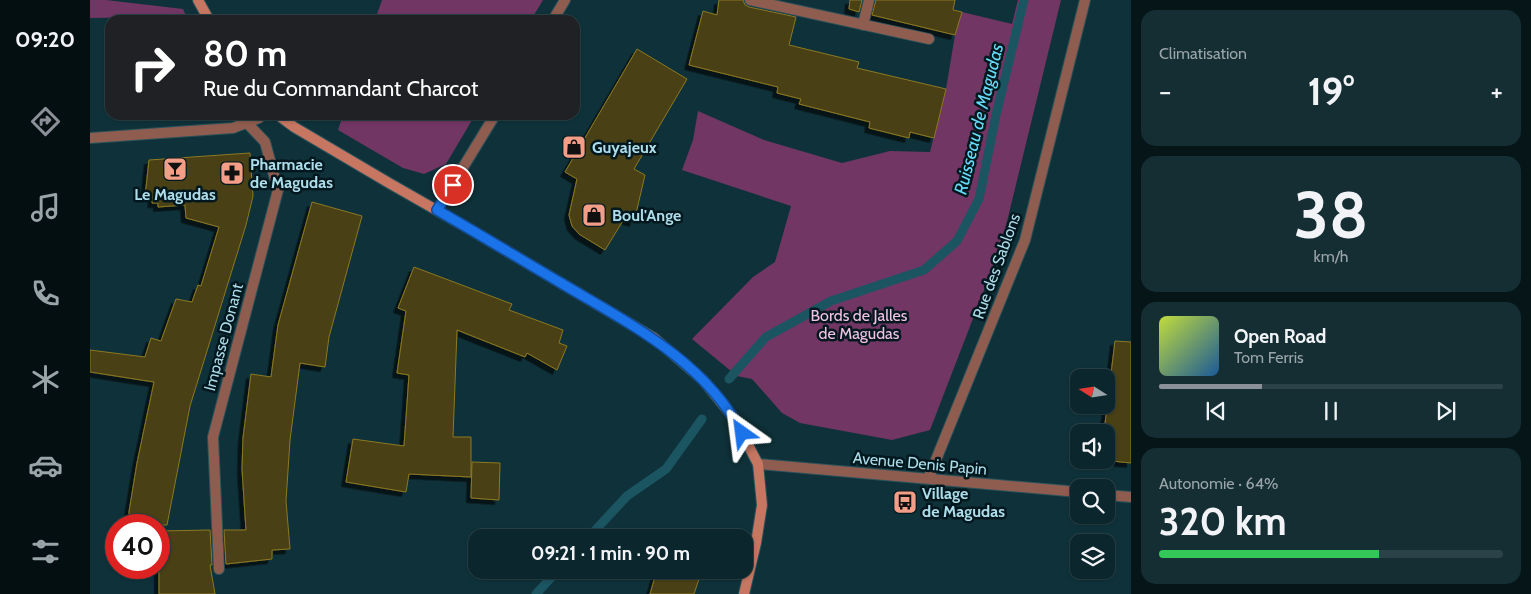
<!DOCTYPE html>
<html lang="fr">
<head>
<meta charset="utf-8">
<style>
	body { margin:0; font-family:Cabin,sans-serif; background:#142e34; color:#f1f3f6; height:100vh; display:flex; flex-direction:column; font-size:19px; white-space:nowrap }
	* { box-sizing:border-box; margin:0 }
	p { font-size:16px; color:#9aa5a9 }
	.icon { flex:none; width:28px; height:28px; fill:none; stroke:currentColor; stroke-width:2; stroke-linecap:round; stroke-linejoin:round }
	.map { position:relative; flex:1; overflow:hidden }
	.drawer { display:flex; flex-direction:column; gap:10px; padding:10px; background:#061518; width:400px }
	.drawer>* { flex:none }
	.banner { position:absolute; left:15px; top:15px; width:475px; height:105px; border-radius:15px; box-shadow:0 1px 4px #0004,0 0 0 1px #2b4348; background:#202124; color:#fff; overflow:hidden }
	.needle { width:32px; rotate:282deg }
	.buttons { position:absolute; left:980px; top:369px; display:grid; gap:10px }
	.buttons a { display:grid; place-items:center; width:45px; height:45px; border-radius:10px; background:#0b262c; box-shadow:0 1px 4px #0004,0 0 0 1px #2b4348; font-size:25px }
	.speed { position:absolute; left:15px; top:514px; display:flex; gap:10px; font-size:25px; font-weight:700; text-align:center }
	.speed>* { display:grid; place-content:center; width:65px; height:65px; border-radius:50%; background:#0b262c; box-shadow:0 1px 4px #0004,0 0 0 1px #2b4348; line-height:1 }
	.speed .limit { border:8px solid #d22; background:#fff; color:#111 }
	.pin { position:absolute; display:grid; place-items:center; width:42px; height:42px; color:#fff; margin:-21px; border:2px solid #fff; border-radius:50%; box-shadow:0 1px 5px #0007 }
	.me { position:absolute; width:55px; margin:-28px; rotate:329deg; stroke-linejoin:round; filter:drop-shadow(0 0 4px #0008) }
	.turn { display:flex; align-items:center; gap:18px; height:105px; padding:0 15px; font-size:22px }
	.turn .icon { width:65px; height:65px; stroke-width:2.5 }
	.turn b { display:block; font-size:35px; line-height:42px }
	.big { font-size:38px; font-weight:800; line-height:1.1 }
	.drawer .widget { flex:1; display:flex; flex-direction:column; justify-content:center; gap:8px; min-width:0; padding:0 18px; border-radius:15px; background:#142e34 }
	.drawer .dial { align-items:center; gap:0 }
	.dial b { font-size:65px; line-height:1 }
	.song { display:flex; align-items:center; gap:15px }
	.cover { width:60px; height:60px; border-radius:8px; background:linear-gradient(135deg,hsl(70 70% 55%),hsl(210 70% 35%)) }
	.played { height:5px; border-radius:2px; background:linear-gradient(90deg,#8c9099 30%,#2b4348 30%) }
	.keys { display:flex; justify-content:space-around; direction:ltr }
	.heat { display:flex; justify-content:space-between; align-items:center; font-size:28px; direction:ltr }
	.charge { height:8px; border-radius:4px; background:linear-gradient(90deg,#34c759 64%,#2b4348 0) }
	.trip { position:absolute; left:378px; top:529px; width:285px; height:50px; border-radius:15px; background:#0b262c; box-shadow:0 1px 4px #0004,0 0 0 1px #2b4348; font-weight:800; line-height:50px; text-align:center }
	main { display:flex; flex:1; min-height:0 }
	.dock { display:flex; flex-direction:column; width:90px; justify-content:space-around; align-items:center; background:#040f12; color:#9aa5a9 }
	.dock .icon { width:35px; height:35px }
	.dock .on { color:#8c9099 }
	.dock b { font-size:22px; color:#f1f3f6 }
	.map>svg:first-child { display:block }
	.green { fill:#713664 }
	.lines { fill:none; stroke-linecap:round; stroke-linejoin:round }
	.stream { stroke:#1c5562; stroke-width:9 }
	.building { fill:#493f14; stroke:#8d7922; filter:url(#shadow) }
	.street-casing { stroke:#2b515a; stroke-width:12 }
	.secondary-casing { stroke:#2b515a; stroke-width:12 }
	.street { stroke:#8f5d4f; stroke-width:10 }
	.secondary { stroke:#c67661; stroke-width:10 }
	.route-casing { stroke:#114b97; stroke-width:12 }
	.route { stroke:#1a73e8; stroke-width:9 }
	.labels { text-anchor:middle; stroke-width:5; stroke-linejoin:round; paint-order:stroke }
	.poi-label { font-size:16px; font-weight:bold; fill:#adddea; stroke:#02181e; text-anchor:start }
	.street-label { font-size:16px; fill:#adddea; stroke:#02181e }
	.park-label { font-size:16px; fill:#f2c1e5; stroke:#02181e }
	.water-label { font-size:18px; font-style:italic; fill:#67daf6; stroke:#02181e }
</style>
</head>
<body>
<main>
<nav class="dock">
<b>09:20</b>
<svg class="icon on" aria-label="directions" viewBox="0 0 24 24"><path d="M12 3l9 9-9 9-9-9zM9 14v-3h6M13 9l2 2-2 2"/></svg>
<svg class="icon" aria-label="music" viewBox="0 0 24 24"><path d="M9 18V5l10-2v13"/><circle cx="6" cy="18" r="3"/><circle cx="16" cy="16" r="3"/></svg>
<svg class="icon" aria-label="phone" viewBox="0 0 24 24"><path d="M5 4h4l2 5-3 2q2 4 5 5l2-3 5 2v4C11 20 4 13 5 4z"/></svg>
<svg class="icon" aria-label="climate" viewBox="0 0 24 24"><path d="M12 3v18M4 7l16 10M4 17L20 7"/></svg>
<svg class="icon" aria-label="car" viewBox="0 0 24 24"><path d="M5 17H2v-5l4-1 3-4h7l3 4 3 1v5h-3M9 17h6M6 11h13"/><circle cx="7" cy="17" r="2"/><circle cx="17" cy="17" r="2"/></svg>
<svg class="icon" aria-label="filters" viewBox="0 0 24 24"><path d="M4 7h16M4 17h16"/><circle cx="9" cy="7" r="2"/><circle cx="15" cy="17" r="2"/></svg>
</nav>
<div class="map">
<svg width="1041" height="594" viewBox="0 0 1041 594">
	<defs>
		<filter id="shadow"><feDropShadow dx="-4.5" dy="4.5" stdDeviation="0" flood-color="#0009"/></filter>
	</defs>
	<rect width="100%" height="100%" fill="#0f323a"/>
	<path class="green" d="M0 0H16L93 9 98 20H70V17L0 18Z
		M292 0H453L441 20H285Z
		M928 0H971L911 246 840 430 802 440 710 423 692 413 662 379 647 376 602 339 663 277 685 262 701 206 592 170 603 140 608 111 674 140 752 163 800 151 840 152 856 89 865 35 872 12 922 24Z
		M253 115H385L356 164 334 174 313 168 248 130Z"/>
	<g class="lines">
		<path class="stream" d="M639 379 676 337 741 301 834 270 867 241 889 199 906 115 934 0
			M498 538 537 496 576 469 612 419
			M446 594 468 570"/>
	</g>
	<path class="building" d="M629 0H653L655 5 659 7 706 17 699 45 769 62 767 68 856 89 844 138 820 132 819 138 779 128 780 122 709 104 711 99 687 93 688 87 599 65 613 11 627 15Z
		M760 0H772L769 12 759 9Z
		M786 0H865L863 10 872 12 865 35 782 15Z
		M547 49 597 79 544 169 555 175 544 222 534 219 515 250 489 234 482 226 479 215 487 179 475 172Z
		M160 153 163 196 156 225 100 406 77 525H40L39 512 47 463 64 382 0 372V350L55 357 61 338 71 341 86 299 102 302 108 285 111 286 129 227 96 218 95 205 68 207V203H62L63 196 55 197 59 160Z
		M222 202 272 216 239 337 235 367 210 363 200 440 196 501 200 549 182 550V559L136 564 134 530H156L152 469 153 438 161 374 181 377 188 325Z
		M324 267 422 304 419 310 473 330 469 343 477 346 467 370 437 353 435 357 367 330 363 437H381V477L319 474 316 492 256 482 263 439 314 446 319 375 307 373 316 311 308 308Z
		M1025 341 1041 342V463L1013 460H1016V432H1014Z
		M382 462 410 463 409 500 381 498Z
		M120 530 122 565H120L125 594H69V531Z
		M567 570H612L604 594H560Z"/>
	<g class="lines">
		<g class="street-casing">
			<path id="street" d="M660 0 839 39
				M463 20 475 0
				M773 25 779 0
				M0 138 143 128 169 118 171 115
				M347 210 405 115
				M668 464C775 473 882 482 989 492
				M839 477 935 240 995 0
				M1016 495 1041 497
				M129 569 123 437 188 190 175 142 157 123"/>
		</g>
		<g class="secondary-casing">
			<path id="secondary" d="M108 0 119 20
				M188 115 204 127 299 183 376 227 564 338 613 380 644 418 668 464 672 505 666 543 654 594"/>
		</g>
		<use href="#street" class="street"/>
		<use href="#secondary" class="secondary"/>
	</g>
	<g class="lines">
		<g class="route-casing">
			<path id="route" d="M363 185 347 210C389 234 430 259 471 283 538 323 615 361 652 433"/>
		</g>
		<use href="#route" class="route"/>
	</g>
	<defs>
		<g id="shop-square" transform="scale(1.25)"><rect x="-9" y="-9" width="18" height="18" rx="4" fill="#f49e87" stroke="#02181e"/><path d="M-5-2.5h2.3a2.7 3.5 0 0 1 5.4 0H5L5.5 6h-11ZM-1.5-2.5h3a1.5 2.3 0 0 0-3 0Z" fill="#111"/></g>
		<g id="bar-square" transform="scale(1.25)"><rect x="-9" y="-9" width="18" height="18" rx="4" fill="#f49e87" stroke="#02181e"/><path d="M-6-5H6L.8 .8V4.5H3.5V6h-7V4.5H-.8V.8Z" fill="#111"/></g>
		<g id="pharmacy-square" transform="scale(1.25)"><rect x="-9" y="-9" width="18" height="18" rx="4" fill="#f49e87" stroke="#02181e"/><path d="M-2-6h4v4h4v4h-4v4h-4v-4h-4v-4h4Z" fill="#111"/></g>
		<g id="bus-square" transform="scale(1.25)"><rect x="-9" y="-9" width="18" height="18" rx="4" fill="#f49e87" stroke="#02181e"/><path d="M-5-6H5V4H4V6H2V4H-2V6H-4V4H-5ZM-3.5-4V0h7V-4ZM-3.5 1.2v1.5H-2V1.2ZM2 1.2v1.5H3.5V1.2Z" fill="#111"/></g>
	</defs>
	<g fill-rule="evenodd">
		<use href="#shop-square" x="484" y="147"/>
		<use href="#bar-square" x="85" y="169"/>
		<use href="#pharmacy-square" x="142" y="173"/>
		<use href="#shop-square" x="504" y="215"/>
		<use href="#bus-square" x="815" y="502"/>
	</g>
	<g class="labels">
		<g class="poi-label">
			<text x="502" y="153">Guyajeux</text>
			<text x="160" y="170">Pharmacie<tspan x="160" dy="18">de Magudas</tspan></text>
			<text x="85" y="200" text-anchor="middle">Le Magudas</text>
			<text x="522" y="221">Boul'Ange</text>
			<text x="832" y="499">Village<tspan x="832" dy="18">de Magudas</tspan></text>
		</g>
		<g class="street-label">
			<text transform="translate(906 266) rotate(-70)" y="6">Rue des Sablons</text>
			<text transform="translate(133 337) rotate(-75)" y="6">Impasse Donant</text>
			<text transform="translate(830 463) rotate(5)" y="6">Avenue Denis Papin</text>
		</g>
		<g class="park-label">
			<text x="769" y="321">Bords de Jalles<tspan x="769" dy="18">de Magudas</tspan></text>
		</g>
		<g class="water-label">
			<text transform="translate(889 119) rotate(-76)" y="6">Ruisseau de Magudas</text>
		</g>
	</g>
</svg>
<div class="buttons">
<a><svg class="needle" viewBox="-14 -14 28 28"><path d="M0-13l5 13h-10z" fill="#e53935"/><path d="M0 13l5-13h-10z" fill="#9aa5a9"/></svg></a>
<a><svg class="icon" aria-label="sound" viewBox="0 0 24 24"><path d="M4 9h4l5-4v14l-5-4H4zM17 9q2 3 0 6"/></svg></a>
<a><svg class="icon" aria-label="search" viewBox="0 0 24 24"><circle cx="10" cy="10" r="6"/><path d="M15 15l6 6"/></svg></a>
<a><svg class="icon" aria-label="layers" viewBox="0 0 24 24"><path d="M12 4l9 5-9 5-9-5zM3 14l9 5 9-5"/></svg></a>
</div>
<div class="speed"><div class="limit">40</div></div>
<div class="pin" style="left:363px;top:185px;background:#d93025"><svg class="icon" aria-label="arrive" viewBox="0 0 24 24"><path d="M6 21V4h12l-3 4 3 4H6"/></svg></div>
<svg class="me" style="left:652px;top:433px" viewBox="-20 -20 40 40"><path d="M0-17L14 15 0 8-14 15z" fill="#1a73e8" stroke="#fff" stroke-width="4"/></svg>
<div class="trip">09:21 · 1 min · 90 m</div>
<div class="banner">
<div class="turn"><svg class="icon" aria-label="right" viewBox="0 0 24 24"><path d="M7 20v-9h11M14 6l5 5-5 5"/></svg><div><b>80 m</b>Rue du Commandant Charcot</div></div>
</div>
</div>
<section class="drawer">
<div class="widget"><p>Climatisation</p>
<div class="heat"><a>−</a><b class="big">19°</b><a>+</a></div>
</div>
<div class="widget dial"><b>38</b><p>km/h</p></div>
<div class="widget">
<div class="song"><i class="cover"></i><div><b>Open Road</b><p>Tom Ferris</p></div></div>
<div class="played"></div>
<div class="keys"><svg class="icon" aria-label="previous" viewBox="0 0 24 24"><path d="M18 5L8 12l10 7zM5 5v14"/></svg><svg class="icon" aria-label="pause" viewBox="0 0 24 24"><path d="M8 5v14M16 5v14"/></svg><svg class="icon" aria-label="next" viewBox="0 0 24 24"><path d="M6 5l10 7-10 7zM19 5v14"/></svg></div>
</div>
<div class="widget"><p>Autonomie · 64%</p><b class="big">320 km</b><div class="charge"></div></div>
</section>
</main>
</body>
</html>
